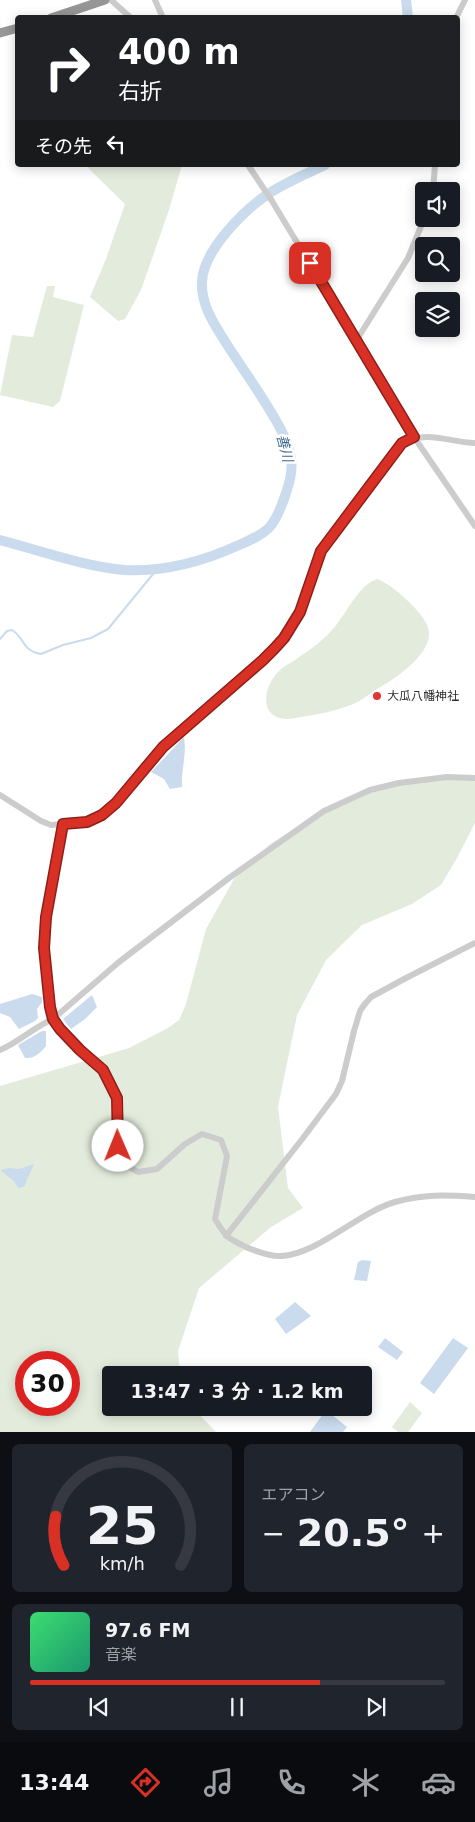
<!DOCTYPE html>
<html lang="ja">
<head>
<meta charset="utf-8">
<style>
	body { margin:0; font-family:"DejaVu Sans","Noto Sans JP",sans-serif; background:#20242c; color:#f1f3f6; height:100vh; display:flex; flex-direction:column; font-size:19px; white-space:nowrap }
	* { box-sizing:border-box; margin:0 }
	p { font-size:16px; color:#9ea1a6 }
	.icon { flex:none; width:28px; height:28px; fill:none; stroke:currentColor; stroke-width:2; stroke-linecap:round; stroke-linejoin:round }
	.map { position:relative; height:1432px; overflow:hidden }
	.panel { display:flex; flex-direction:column; gap:12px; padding:12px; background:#0d0f14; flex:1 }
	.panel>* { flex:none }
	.banner { position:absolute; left:15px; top:15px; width:445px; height:152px; border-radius:5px; box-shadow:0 2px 12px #0003; background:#202124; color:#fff; overflow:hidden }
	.buttons { position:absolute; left:415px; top:182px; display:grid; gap:10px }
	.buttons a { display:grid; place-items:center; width:45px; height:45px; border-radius:5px; background:#171b24; box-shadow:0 2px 12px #0003; font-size:25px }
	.speed { position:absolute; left:15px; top:1351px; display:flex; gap:10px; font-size:25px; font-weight:700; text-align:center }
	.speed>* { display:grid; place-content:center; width:65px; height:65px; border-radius:50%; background:#171b24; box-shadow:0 2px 12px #0003; line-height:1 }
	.speed .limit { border:8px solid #d22; background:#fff; color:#111 }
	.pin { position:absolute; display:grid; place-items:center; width:42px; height:42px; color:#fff; margin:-21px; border-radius:10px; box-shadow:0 2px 8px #0006 }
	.me { position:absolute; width:55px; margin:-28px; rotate:359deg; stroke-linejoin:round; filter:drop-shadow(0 0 4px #0008) }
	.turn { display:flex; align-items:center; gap:18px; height:105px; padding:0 20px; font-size:22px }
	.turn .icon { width:65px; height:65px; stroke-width:2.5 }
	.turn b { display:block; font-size:35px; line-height:42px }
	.then { display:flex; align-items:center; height:48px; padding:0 20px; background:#0003; gap:10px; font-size:19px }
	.big { font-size:38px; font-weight:700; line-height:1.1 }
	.panel .widget { flex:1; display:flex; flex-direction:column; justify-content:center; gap:8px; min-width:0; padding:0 18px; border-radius:8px; background:#20242c }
	.panel .dial { align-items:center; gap:0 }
	.dial svg { height:130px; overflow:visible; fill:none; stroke:#363941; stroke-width:7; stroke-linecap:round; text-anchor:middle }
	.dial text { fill:#f1f3f6; stroke:none }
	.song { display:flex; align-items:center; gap:15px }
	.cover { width:60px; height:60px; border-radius:8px; background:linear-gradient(135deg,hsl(140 70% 55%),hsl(160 70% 35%)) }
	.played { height:5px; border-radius:2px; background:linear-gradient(90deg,#d93025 70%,#363941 70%) }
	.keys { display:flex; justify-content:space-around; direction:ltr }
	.heat { display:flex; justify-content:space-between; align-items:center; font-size:28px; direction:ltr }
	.panel .tiles { flex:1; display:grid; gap:12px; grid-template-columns:1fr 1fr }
	.widget:last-child { grid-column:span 2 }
	.trip { position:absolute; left:102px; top:1366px; width:270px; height:50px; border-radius:5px; background:#171b24; box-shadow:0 2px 12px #0003; font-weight:700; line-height:50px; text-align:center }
	.tabs { display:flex; height:80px; justify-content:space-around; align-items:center; background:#090b0e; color:#9ea1a6 }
	.tabs .icon { width:35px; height:35px }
	.tabs .active { color:#d93025 }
	.tabs b { font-size:22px; color:#f1f3f6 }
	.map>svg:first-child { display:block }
	.green { fill:#e3ecdc; fill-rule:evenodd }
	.water { fill:#c9dbec }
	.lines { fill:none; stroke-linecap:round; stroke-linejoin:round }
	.stream { stroke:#c9dbec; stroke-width:2 }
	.river { stroke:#c9dbec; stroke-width:10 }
	.minor { stroke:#ccc; stroke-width:6 }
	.highway { stroke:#969696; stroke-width:9 }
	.route-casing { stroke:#8d1f18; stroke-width:12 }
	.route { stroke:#d93025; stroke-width:9 }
	.poi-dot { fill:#e43532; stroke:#fff; stroke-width:2 }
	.labels { text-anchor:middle; stroke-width:5; stroke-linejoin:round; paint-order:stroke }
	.poi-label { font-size:12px; fill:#2f2f2f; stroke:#fff; text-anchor:start }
	.water-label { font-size:14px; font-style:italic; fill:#3d6991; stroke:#fff }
</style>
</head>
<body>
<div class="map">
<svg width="475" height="1432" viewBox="0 0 475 1432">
	<rect width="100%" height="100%" fill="#fff"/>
	<path class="green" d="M85 165H182L169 210 141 290 125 319 118 321 90 297 106 259 125 204Z
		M47 286H55L53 297 84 305 60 401 53 407 0 395 12 335 33 337Z
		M378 579C392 586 401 594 411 604 417 610 424 618 427 625 439 650 395 679 377 689 368 695 358 703 348 706 332 712 313 715 296 718 260 725 259 690 280 670 285 665 293 662 299 657 310 650 322 641 331 631 345 617 359 583 378 579Z
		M452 775 475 779V823L457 858 441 885 412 904 362 925 326 960 297 1015 278 1107 288 1188 303 1208 271 1227 199 1288 178 1351 180 1375H111V1408H193L216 1432H0V1086L129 1048 168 1028 179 1020 186 1004 206 929 234 879 270 844 339 802 400 780ZM26 1362H69V1405H26Z
		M410 1402 422 1413 408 1432H398L392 1427Z"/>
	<path class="water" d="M184 737C187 754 181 770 182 787L170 789 164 779 151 772Z
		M32 994 42 997V1002L37 1009 38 1018 35 1021 19 1029 10 1017 0 1013V1004Z
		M92 995 97 1007 85 1019 71 1029 63 1019Z
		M42 1031H46V1046C40 1053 34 1059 25 1058L18 1045Z
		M34 1164 24 1187 18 1188 14 1181 0 1170 10 1168 19 1169Z
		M362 1260 371 1261 367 1281 354 1280 358 1262Z
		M295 1302 311 1316 286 1334 275 1319Z
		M385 1338 403 1352 397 1360 378 1347Z
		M453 1338 468 1348 434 1394 420 1383Z
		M326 1410 347 1427 343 1432H310Z"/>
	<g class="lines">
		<path class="stream" d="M0 639 7 631 12 630C25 638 22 651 41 654L63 645 91 638 108 629 158 568"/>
		<path class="river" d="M406 0 408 18
			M0 540C38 550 86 567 125 570 164 572 204 561 239 545 269 532 274 528 285 496 289 484 293 472 291 459 288 439 277 422 266 404 252 381 235 358 221 335 211 319 201 302 202 282 203 251 243 211 268 194 286 182 306 174 325 165"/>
		<path class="minor" d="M111 0 131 18
			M155 0 163 18
			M456 18 465 0
			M248 165 272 201 414 437 475 526
			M433 191 435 165
			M356 341 408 258 424 219
			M0 795 41 821 51 825 87 822 102 815 116 803 163 747 263 660 283 638 300 612 321 551 402 443C428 430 448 442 475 443
			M63 824 46 917 44 948 50 1007 53 1019 60 1029 80 1050 103 1070 117 1098 118 1146 124 1164 138 1172 157 1169 185 1144 202 1134 221 1140 227 1156 215 1219C227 1239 228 1238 248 1248 258 1252 271 1257 282 1256 320 1253 357 1213 395 1202 423 1194 446 1195 475 1197
			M0 1050C19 1042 34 1027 53 1019L119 962 229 878 324 811 370 790 399 783 447 777 475 778
			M226 1236 303 1138 336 1094 342 1081 354 1031 360 1011 364 1005 371 997 406 978 475 943"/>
		<path class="highway" d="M51 18 105 0
			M0 33 18 28"/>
	</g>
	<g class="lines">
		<g class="route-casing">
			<path id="route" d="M118 1146 117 1098 103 1070 80 1050 60 1029 53 1019 50 1007 44 948 46 917 63 824 87 822 102 815 116 803 163 747 263 660 274 649 284 638 300 612 321 551 402 443 414 437 310 263"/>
		</g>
		<use href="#route" class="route"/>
	</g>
	<circle class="poi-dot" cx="377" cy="696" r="5"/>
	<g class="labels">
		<g class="poi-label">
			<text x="387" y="700">大瓜八幡神社</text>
		</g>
		<g class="water-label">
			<text transform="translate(285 448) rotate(76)" y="5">善川</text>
		</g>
	</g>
</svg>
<div class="buttons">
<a><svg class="icon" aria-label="sound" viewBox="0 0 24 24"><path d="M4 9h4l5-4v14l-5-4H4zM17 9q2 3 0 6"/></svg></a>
<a><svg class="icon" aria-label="search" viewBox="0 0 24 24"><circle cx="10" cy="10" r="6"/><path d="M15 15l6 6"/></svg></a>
<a><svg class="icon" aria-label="layers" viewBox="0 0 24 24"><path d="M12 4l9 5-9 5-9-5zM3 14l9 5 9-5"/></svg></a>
</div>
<div class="speed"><div class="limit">30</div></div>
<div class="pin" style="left:310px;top:263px;background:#d93025"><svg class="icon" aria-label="arrive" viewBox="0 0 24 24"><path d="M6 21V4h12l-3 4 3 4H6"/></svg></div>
<svg class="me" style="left:118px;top:1146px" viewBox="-20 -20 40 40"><circle r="19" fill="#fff"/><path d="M0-13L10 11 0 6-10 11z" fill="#d93025"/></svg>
<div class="trip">13:47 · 3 分 · 1.2 km</div>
<div class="banner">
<div class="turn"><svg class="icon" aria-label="right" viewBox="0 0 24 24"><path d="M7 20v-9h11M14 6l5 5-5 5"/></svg><div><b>400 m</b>右折</div></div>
<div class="then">その先<svg class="icon" aria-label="left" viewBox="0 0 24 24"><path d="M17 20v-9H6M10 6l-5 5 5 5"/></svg></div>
</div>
</div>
<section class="panel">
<div class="tiles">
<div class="widget dial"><svg viewBox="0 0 100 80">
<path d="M14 69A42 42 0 1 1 86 69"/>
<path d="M14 69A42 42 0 0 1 9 39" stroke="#d93025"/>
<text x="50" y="56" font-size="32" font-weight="700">25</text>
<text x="50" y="72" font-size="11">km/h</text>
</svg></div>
<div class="widget"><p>エアコン</p>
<div class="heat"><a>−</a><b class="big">20.5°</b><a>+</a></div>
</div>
<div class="widget">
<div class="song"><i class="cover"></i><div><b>97.6 FM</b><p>音楽</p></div></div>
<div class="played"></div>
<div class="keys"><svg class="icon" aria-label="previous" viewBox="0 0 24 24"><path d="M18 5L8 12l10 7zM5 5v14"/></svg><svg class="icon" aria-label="pause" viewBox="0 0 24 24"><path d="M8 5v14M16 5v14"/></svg><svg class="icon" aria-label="next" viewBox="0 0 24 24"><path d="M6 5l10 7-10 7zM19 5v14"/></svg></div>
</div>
</div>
</section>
<nav class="tabs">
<b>13:44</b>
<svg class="icon active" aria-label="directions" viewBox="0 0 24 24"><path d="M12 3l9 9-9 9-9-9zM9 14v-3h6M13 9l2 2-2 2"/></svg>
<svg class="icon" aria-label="music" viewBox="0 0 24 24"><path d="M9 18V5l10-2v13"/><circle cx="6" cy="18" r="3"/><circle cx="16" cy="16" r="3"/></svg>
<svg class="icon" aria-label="phone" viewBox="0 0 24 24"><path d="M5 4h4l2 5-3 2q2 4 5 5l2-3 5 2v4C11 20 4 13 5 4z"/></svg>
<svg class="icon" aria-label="climate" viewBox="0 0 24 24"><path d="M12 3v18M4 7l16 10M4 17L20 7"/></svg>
<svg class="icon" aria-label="car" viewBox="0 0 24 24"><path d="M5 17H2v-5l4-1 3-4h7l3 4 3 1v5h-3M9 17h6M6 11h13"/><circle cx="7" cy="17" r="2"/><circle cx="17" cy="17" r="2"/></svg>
</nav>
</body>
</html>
